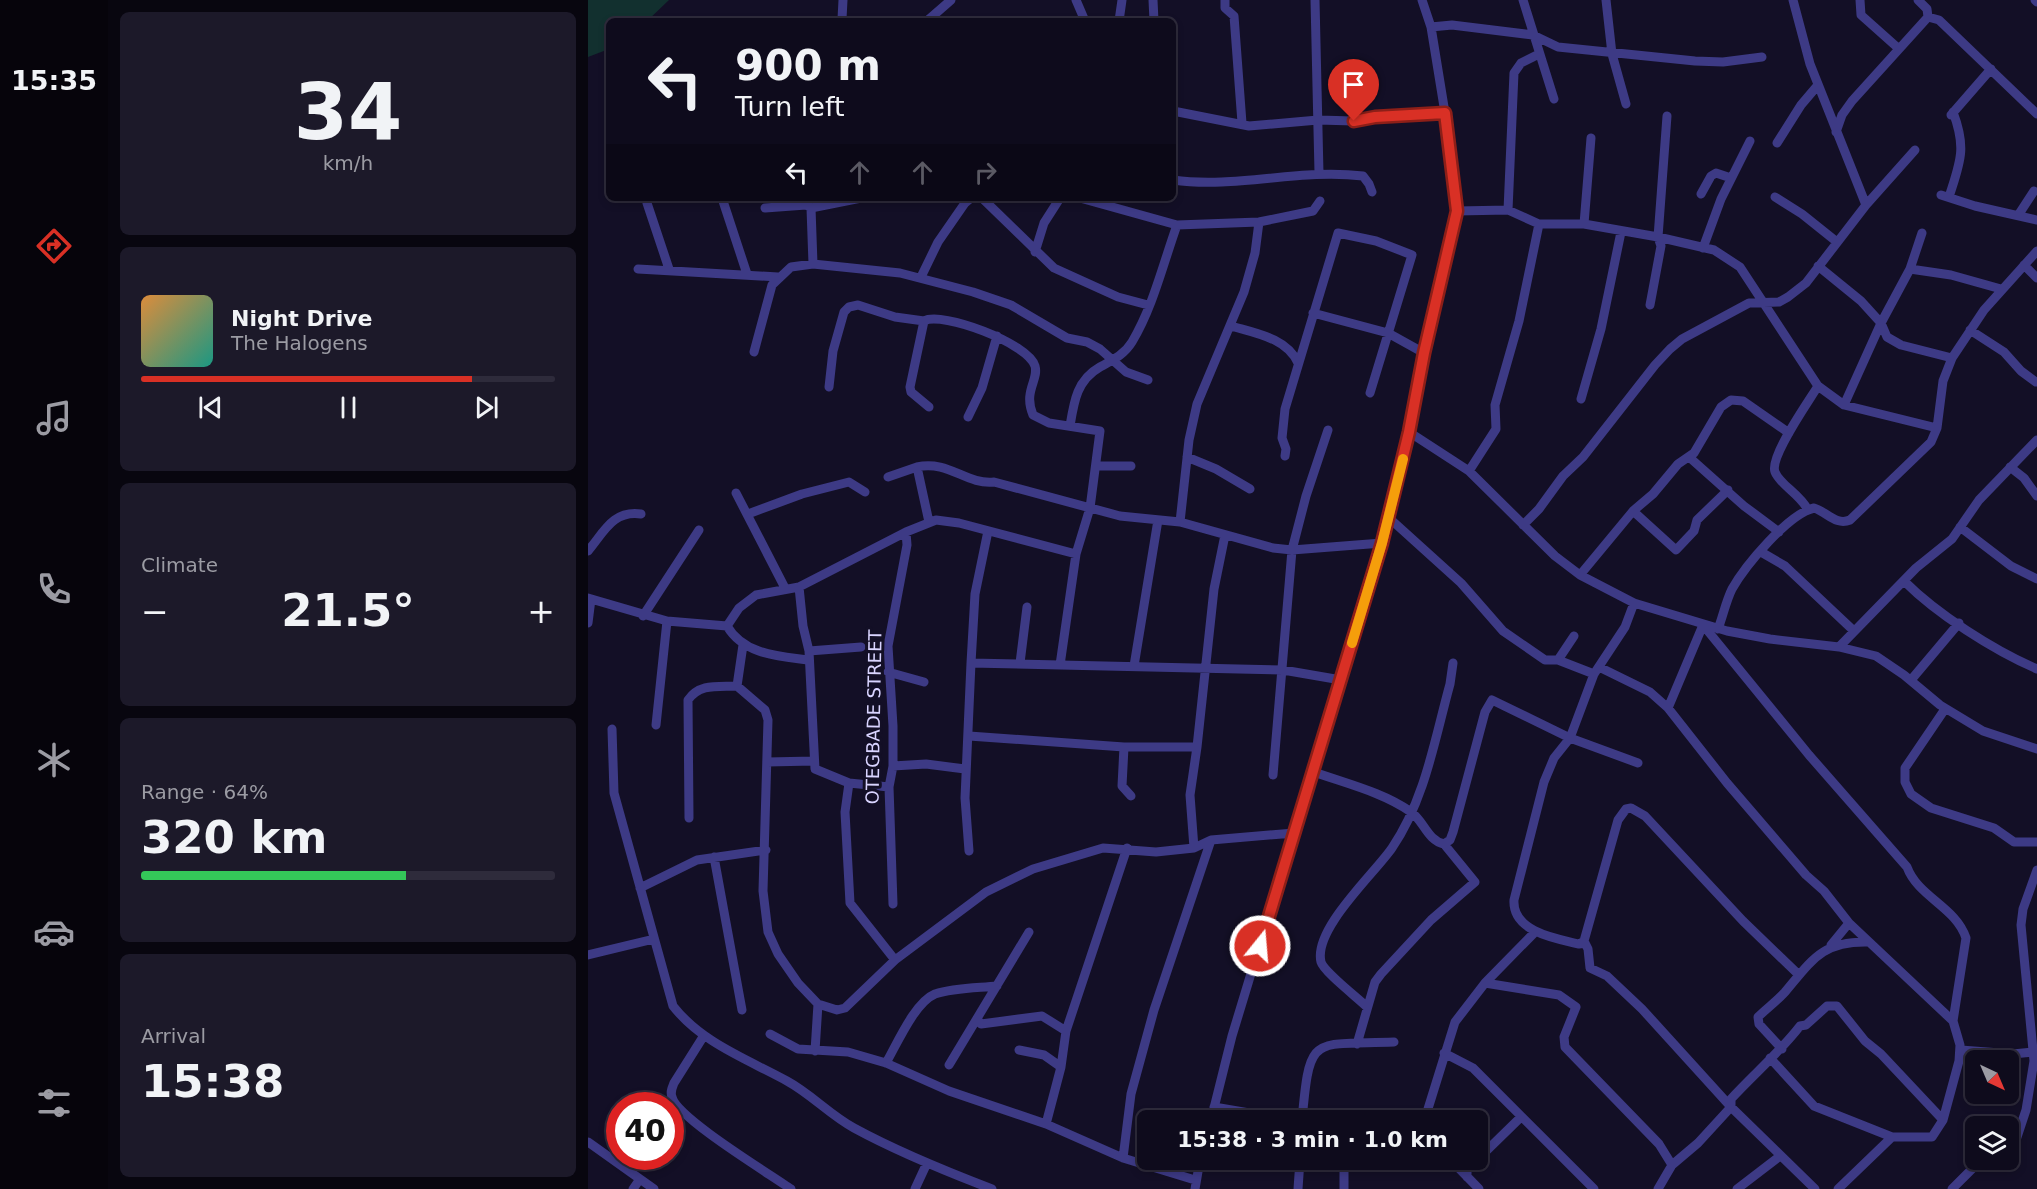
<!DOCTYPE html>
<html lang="en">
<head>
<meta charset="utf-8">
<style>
	body { margin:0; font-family:"DejaVu Sans",sans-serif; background:#1c1929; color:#f1f3f6; height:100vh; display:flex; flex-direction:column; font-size:22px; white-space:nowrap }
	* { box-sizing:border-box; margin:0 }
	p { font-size:20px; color:#9b9ba3 }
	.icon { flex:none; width:33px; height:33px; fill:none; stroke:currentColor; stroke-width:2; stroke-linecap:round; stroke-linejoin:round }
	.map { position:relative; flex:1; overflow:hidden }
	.details { display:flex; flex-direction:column; gap:12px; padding:12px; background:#08060f; width:480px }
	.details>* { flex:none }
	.guide { position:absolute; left:18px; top:18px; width:570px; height:183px; border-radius:9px; box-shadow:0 3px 9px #0003,0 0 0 2px #2e2b3b; background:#0e0b1c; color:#f1f3f6; overflow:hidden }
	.needle { width:39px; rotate:136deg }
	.tools { position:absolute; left:1377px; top:1050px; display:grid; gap:12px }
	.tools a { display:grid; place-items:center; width:54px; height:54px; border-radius:9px; background:#0e0b1c; box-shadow:0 3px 9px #0003,0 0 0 2px #2e2b3b; font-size:30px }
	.speed { position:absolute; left:18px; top:1092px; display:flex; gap:12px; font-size:30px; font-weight:700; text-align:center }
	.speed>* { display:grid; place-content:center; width:78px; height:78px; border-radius:50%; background:#0e0b1c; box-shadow:0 3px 9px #0003,0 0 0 2px #2e2b3b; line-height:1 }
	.speed .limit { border:9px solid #d22; background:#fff; color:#111 }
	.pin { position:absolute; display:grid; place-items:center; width:51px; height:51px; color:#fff; margin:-62px -26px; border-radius:50% 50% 50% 0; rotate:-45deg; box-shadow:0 0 6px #0007 }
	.pin .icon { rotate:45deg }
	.me { position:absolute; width:66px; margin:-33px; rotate:17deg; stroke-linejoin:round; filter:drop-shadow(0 0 4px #0008) }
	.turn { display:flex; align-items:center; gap:21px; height:126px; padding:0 30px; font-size:27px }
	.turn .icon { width:78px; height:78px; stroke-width:2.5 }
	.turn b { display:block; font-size:42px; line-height:51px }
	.lanes { display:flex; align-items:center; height:57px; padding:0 30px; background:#0003; justify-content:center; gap:30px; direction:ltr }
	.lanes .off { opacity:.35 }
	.big { font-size:45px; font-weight:600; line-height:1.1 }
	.details .tile { flex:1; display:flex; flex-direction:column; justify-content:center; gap:9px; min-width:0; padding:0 21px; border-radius:9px; background:#1c1929 }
	.details .dial { align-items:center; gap:0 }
	.dial b { font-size:78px; line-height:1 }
	.song { display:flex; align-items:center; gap:18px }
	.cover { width:72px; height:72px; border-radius:9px; background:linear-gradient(135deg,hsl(30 70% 55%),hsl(170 70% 35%)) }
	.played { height:6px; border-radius:3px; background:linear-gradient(90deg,#d93025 80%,#2e2b3b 80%) }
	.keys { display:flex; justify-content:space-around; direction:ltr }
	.heat { display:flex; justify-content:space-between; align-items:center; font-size:33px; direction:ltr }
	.charge { height:9px; border-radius:4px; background:linear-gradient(90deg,#34c759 64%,#2e2b3b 0) }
	.trip { position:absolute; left:549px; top:1110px; width:351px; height:60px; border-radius:9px; background:#0e0b1c; box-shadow:0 3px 9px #0003,0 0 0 2px #2e2b3b; font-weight:600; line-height:60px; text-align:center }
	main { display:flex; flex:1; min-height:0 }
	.dock { display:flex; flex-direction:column; width:108px; justify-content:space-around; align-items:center; background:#06040b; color:#9b9ba3 }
	.dock .icon { width:42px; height:42px }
	.dock .current { color:#d93025 }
	.dock b { font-size:27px; color:#f1f3f6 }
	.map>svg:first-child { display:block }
	.green { fill:#12302f }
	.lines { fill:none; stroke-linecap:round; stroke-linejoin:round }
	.minor { stroke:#3d3a85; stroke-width:9 }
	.route-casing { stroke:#8d1f18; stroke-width:15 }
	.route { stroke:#d93025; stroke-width:10 }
	.slow { stroke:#f59e0b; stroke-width:10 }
	.labels { text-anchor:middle; stroke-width:6; stroke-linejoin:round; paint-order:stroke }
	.street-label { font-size:18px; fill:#d9d4ff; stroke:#130f26 }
</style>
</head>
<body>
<main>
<nav class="dock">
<b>15:35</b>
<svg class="icon current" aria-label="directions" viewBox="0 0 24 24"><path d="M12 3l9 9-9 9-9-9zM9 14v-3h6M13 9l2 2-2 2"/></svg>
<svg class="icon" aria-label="music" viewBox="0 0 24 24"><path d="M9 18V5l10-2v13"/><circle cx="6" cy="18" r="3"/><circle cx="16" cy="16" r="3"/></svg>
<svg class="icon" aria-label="phone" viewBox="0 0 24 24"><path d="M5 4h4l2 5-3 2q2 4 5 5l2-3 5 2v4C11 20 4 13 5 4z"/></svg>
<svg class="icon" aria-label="climate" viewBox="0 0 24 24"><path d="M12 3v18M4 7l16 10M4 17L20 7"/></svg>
<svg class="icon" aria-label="car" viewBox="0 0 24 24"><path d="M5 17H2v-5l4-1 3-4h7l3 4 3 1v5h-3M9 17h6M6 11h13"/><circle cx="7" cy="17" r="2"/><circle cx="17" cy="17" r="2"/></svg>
<svg class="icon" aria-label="filters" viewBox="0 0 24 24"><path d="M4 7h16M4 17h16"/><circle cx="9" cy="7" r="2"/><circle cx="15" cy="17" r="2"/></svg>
</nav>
<section class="details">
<div class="tile dial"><b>34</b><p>km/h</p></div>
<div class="tile">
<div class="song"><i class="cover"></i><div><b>Night Drive</b><p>The Halogens</p></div></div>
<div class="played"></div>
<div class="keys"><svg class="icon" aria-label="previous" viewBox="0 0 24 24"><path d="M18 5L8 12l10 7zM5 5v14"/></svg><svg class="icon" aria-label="pause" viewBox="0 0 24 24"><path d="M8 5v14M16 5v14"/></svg><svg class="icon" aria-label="next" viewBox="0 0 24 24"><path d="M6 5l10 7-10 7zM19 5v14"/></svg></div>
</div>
<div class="tile"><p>Climate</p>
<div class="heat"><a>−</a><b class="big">21.5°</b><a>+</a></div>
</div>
<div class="tile"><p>Range · 64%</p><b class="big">320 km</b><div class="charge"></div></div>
<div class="tile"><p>Arrival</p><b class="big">15:38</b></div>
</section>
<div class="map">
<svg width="1449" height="1189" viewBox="0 0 1449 1189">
	<rect width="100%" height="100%" fill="#130f26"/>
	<path class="green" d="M0 0H81L59 21H21V49L0 57Z"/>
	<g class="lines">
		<path class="minor" d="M488 0 497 21
			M565 0 566 21
			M637 0V8L646 16 654 123
			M727 0 731 173
			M935 0 966 99
			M1018 0 1024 54 1038 104
			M1205 0 1222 64 1278 205
			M1272 0 1273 15 1310 48
			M1447 0 1449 2
			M1340 17 1351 20 1449 114
			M254 19 255 0
			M339 21 363 0
			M531 21 534 0
			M843 27 864 25 945 35 970 47 1107 61 1135 62 1174 57
			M585 111 661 126 730 120 766 121 787 117 857 113
			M1363 115 1403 69
			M1248 132 1254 115 1264 101 1340 17 1339 9 1330 0
			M1189 143 1213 105 1230 85
			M585 180C649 189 711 168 775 176L781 184 784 192
			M1113 194 1123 176 1128 173 1143 178
			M1353 195 1387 206 1449 220
			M1187 197 1214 214 1249 242
			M1361 197C1372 162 1379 149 1365 112
			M134 198 159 274
			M394 198 466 268 530 297 560 305
			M492 198 589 225 671 222 725 211 732 201
			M59 203 81 269
			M177 208 218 205 223 208 273 198
			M223 208 225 264
			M920 210 926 73 933 63 951 54
			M869 211 920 210 951 224H996L1070 237 1126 250 1152 267 1230 386 1256 405 1349 428
			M1431 214 1446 191
			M996 224 1003 138
			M1115 248 1133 199 1162 141
			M447 252 456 223 472 198
			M1436 265 1449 278
			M1230 266 1273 301 1293 323 1299 337 1313 345 1364 358
			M50 269 190 277
			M1322 269 1363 275 1413 289
			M333 277 350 242 377 203 383 198
			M1062 305 1073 246 1070 237 1079 116
			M725 313 800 333 836 353
			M643 326C667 333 699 338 710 363
			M1382 330 1416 352 1433 371 1448 382
			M166 352 184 285 203 267 225 264 312 273 385 292 423 305 479 338 499 342 512 349 538 372 560 380
			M241 387 245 351 256 312 261 307 270 305 307 317 336 321
			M993 399 1013 329 1033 232
			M1256 405 1293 323 1322 269 1334 233
			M341 407 323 392 322 387 336 321C354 311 440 343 447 366 451 380 435 391 445 415L461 423 512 431 502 508 488 554 472 665
			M380 417 394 388 409 336
			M482 426C486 401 489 380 512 367 525 360 536 355 544 342 565 307 575 264 589 225
			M821 432 881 471 967 556 992 575 1046 603 1139 631 1182 639 1251 647 1288 656 1316 675 1352 705 1395 731 1449 749
			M697 456 698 449 694 438 697 409 750 233 788 241 824 255 782 393
			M599 457 628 469 662 489
			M1101 457 1156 506 1191 532
			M508 466H543
			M1422 467 1436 478 1449 496
			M881 471 908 429 907 405 931 321 951 224
			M300 477 329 467
			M148 493 197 588
			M1220 510C1212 494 1192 485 1187 472 1181 457 1221 401 1230 386
			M1045 511 1088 550 1106 531 1109 520 1140 490
			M160 514 214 494 261 482 277 492
			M800 517 873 583 915 631 957 660H970L1006 674
			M341 522 329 467C361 460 378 485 406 482L532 516 592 522 685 548 704 550 794 543
			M592 522 601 440 609 404 656 292 667 253 671 222
			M935 525 951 509 975 476 995 457 1067 365 1082 349 1094 339 1161 303 1191 302 1200 297 1218 283 1278 205 1327 150
			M1372 527 1423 566 1449 579
			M0 551C16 532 25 510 53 514
			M1173 552 1197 566 1266 631
			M992 575 1045 511 1065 494 1090 464 1106 453 1133 407 1143 400 1155 401 1201 433
			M1316 581C1349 614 1405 650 1449 669
			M211 587 215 626 221 651 227 769 261 783 301 787
			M0 598 79 621 139 626 151 608 168 595 211 587 318 532 348 520 371 523 488 554
			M1046 603 1037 627 1006 674 982 738 966 758 956 782 926 900C924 932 969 939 991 944L996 941 1030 820 1038 809 1043 808 1057 816 1155 921 1210 974
			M55 616 111 530
			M0 623 3 599
			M139 626C156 655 191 656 220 660
			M1130 629C1135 616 1138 601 1144 589 1157 566 1200 514 1226 508 1239 512 1248 526 1262 520L1343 442 1349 428 1355 381 1364 358 1396 310 1449 251
			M1251 647 1328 568 1364 539 1391 500 1449 440
			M221 651 273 647
			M970 660 986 636
			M383 663 387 594 400 531
			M432 663 439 607
			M546 666 570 520
			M1011 667 1062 692 1080 708 1139 783 1218 875 1236 891 1261 923 1365 1021
			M300 672 336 682
			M1323 680 1371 623
			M149 686 155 645
			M1080 708 1115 625 1221 755 1319 867C1330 897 1368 907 1378 938L1365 1021 1372 1045 1371 1061 1355 1120 1344 1137H1304L1226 1106 1182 1058
			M1357 709 1317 768V782L1323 794 1343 808 1406 828 1426 842H1449
			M68 725 79 621
			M24 729 26 793 85 1006C114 1043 159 1059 199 1081 223 1094 242 1115 266 1128 310 1152 357 1171 404 1189
			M381 736 536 747H609L626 589 637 535
			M536 747 534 786 543 796
			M179 762 226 761
			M305 766 338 764 377 769
			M723 771C756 783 795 792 823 812 836 821 839 840 856 844L862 840 865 832 897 712 904 700 982 738 1050 763
			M685 775 704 550 718 496 740 430
			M261 783 257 812 262 903 307 960
			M101 818 100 700C112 683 130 687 149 686L177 710 180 720 175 891 180 932 190 954 210 983 230 1004 249 1010 257 1008 307 960 398 892 445 869 515 848 568 852 606 848 623 840 706 833
			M606 848 602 795 609 747
			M381 851 377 798 383 663 695 670 753 680
			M126 857 154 1010
			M52 888 109 860 178 850
			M305 904 301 787 305 766V726L300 646 319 545 318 532
			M991 944 997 943 1000 949 1002 968 1019 976 1054 1009 1143 1107 1227 1189
			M1243 945 1261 923
			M0 955 66 939
			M897 983 971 995 988 1007 976 1037 977 1047 1071 1144 1084 1165
			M779 1007C770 998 736 972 733 962 725 929 787 873 804 848 837 800 847 738 862 684L865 663
			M390 1020 393 1024 454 1016 478 1031
			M182 1034 210 1049 260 1052 298 1063 361 1091 458 1124 535 1158 607 1180
			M115 1037 86 1083C84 1088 82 1092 84 1097 89 1118 182 1174 203 1189
			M769 1044 787 982 793 974 843 920 887 882 856 844
			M1194 1049 1171 1024 1170 1017C1179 1008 1189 1001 1197 992 1224 960 1234 941 1280 942
			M431 1050 456 1055 473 1067
			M1373 1050 1425 1054 1445 1052
			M227 1051 230 1004
			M856 1053 885 1068 1006 1189
			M298 1063C309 1044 327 1002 347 994 366 988 390 988 409 986
			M361 1065 441 932
			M626 1107 703 1120
			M623 1120 644 1036 794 543 821 432 836 353 869 211 857 113 843 27 834 0
			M714 1120C722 1033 723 1045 806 1042
			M764 1120 812 1114 825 1120
			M833 1120 839 1112 867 1022 897 983 947 932
			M458 1124 473 1067 478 1031 539 848
			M0 1142 66 1189
			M1420 1150 1426 1146 1438 1110 1446 1061 1433 925 1435 909 1449 870
			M535 1158 543 1094 566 1010 623 840
			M890 1159 933 1117
			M863 1160 891 1189
			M879 1177V1168L889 1160
			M45 1189 52 1179
			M327 1189 339 1163
			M607 1189 612 1160
			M710 1189 712 1160
			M756 1189V1160
			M1070 1189 1084 1165 1110 1143 1143 1107V1099C1166 1074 1192 1052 1212 1026L1218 1025 1239 1006H1249L1277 1041 1293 1054 1355 1120
			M1149 1189 1192 1156
			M1250 1189 1304 1137
			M1364 1189 1393 1160"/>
	</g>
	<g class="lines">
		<g class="route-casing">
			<path id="route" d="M672 946 794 543 821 432 836 353 869 211 857 113 787 117 766 121"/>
		</g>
		<use href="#route" class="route"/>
		<path class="slow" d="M764 643 794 543 815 459"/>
	</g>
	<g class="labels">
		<g class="street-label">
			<text transform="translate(286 717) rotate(-89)" y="6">OTEGBADE STREET</text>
		</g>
	</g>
</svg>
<div class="tools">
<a><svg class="needle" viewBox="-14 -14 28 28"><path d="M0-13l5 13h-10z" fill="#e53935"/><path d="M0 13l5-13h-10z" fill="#9b9ba3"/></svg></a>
<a><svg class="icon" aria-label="layers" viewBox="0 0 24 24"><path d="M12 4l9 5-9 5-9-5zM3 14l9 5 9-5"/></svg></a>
</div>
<div class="speed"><div class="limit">40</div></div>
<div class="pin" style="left:766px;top:121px;background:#d93025"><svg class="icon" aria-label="arrive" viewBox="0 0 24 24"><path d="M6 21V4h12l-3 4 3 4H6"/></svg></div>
<svg class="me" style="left:672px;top:946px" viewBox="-20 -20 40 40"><circle r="17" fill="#d93025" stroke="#fff" stroke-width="3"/><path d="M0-11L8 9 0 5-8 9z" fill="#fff"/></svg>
<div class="trip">15:38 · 3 min · 1.0 km</div>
<div class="guide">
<div class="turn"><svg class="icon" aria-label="left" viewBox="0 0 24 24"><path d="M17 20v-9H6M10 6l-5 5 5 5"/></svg><div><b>900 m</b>Turn left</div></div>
<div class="lanes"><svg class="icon" aria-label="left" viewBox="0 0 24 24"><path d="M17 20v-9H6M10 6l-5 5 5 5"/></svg><svg class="icon off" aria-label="ahead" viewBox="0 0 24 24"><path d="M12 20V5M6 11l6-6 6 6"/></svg><svg class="icon off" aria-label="ahead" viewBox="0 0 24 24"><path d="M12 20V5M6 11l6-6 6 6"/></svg><svg class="icon off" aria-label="right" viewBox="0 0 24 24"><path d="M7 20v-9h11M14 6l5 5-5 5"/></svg></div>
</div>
</div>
</main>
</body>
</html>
